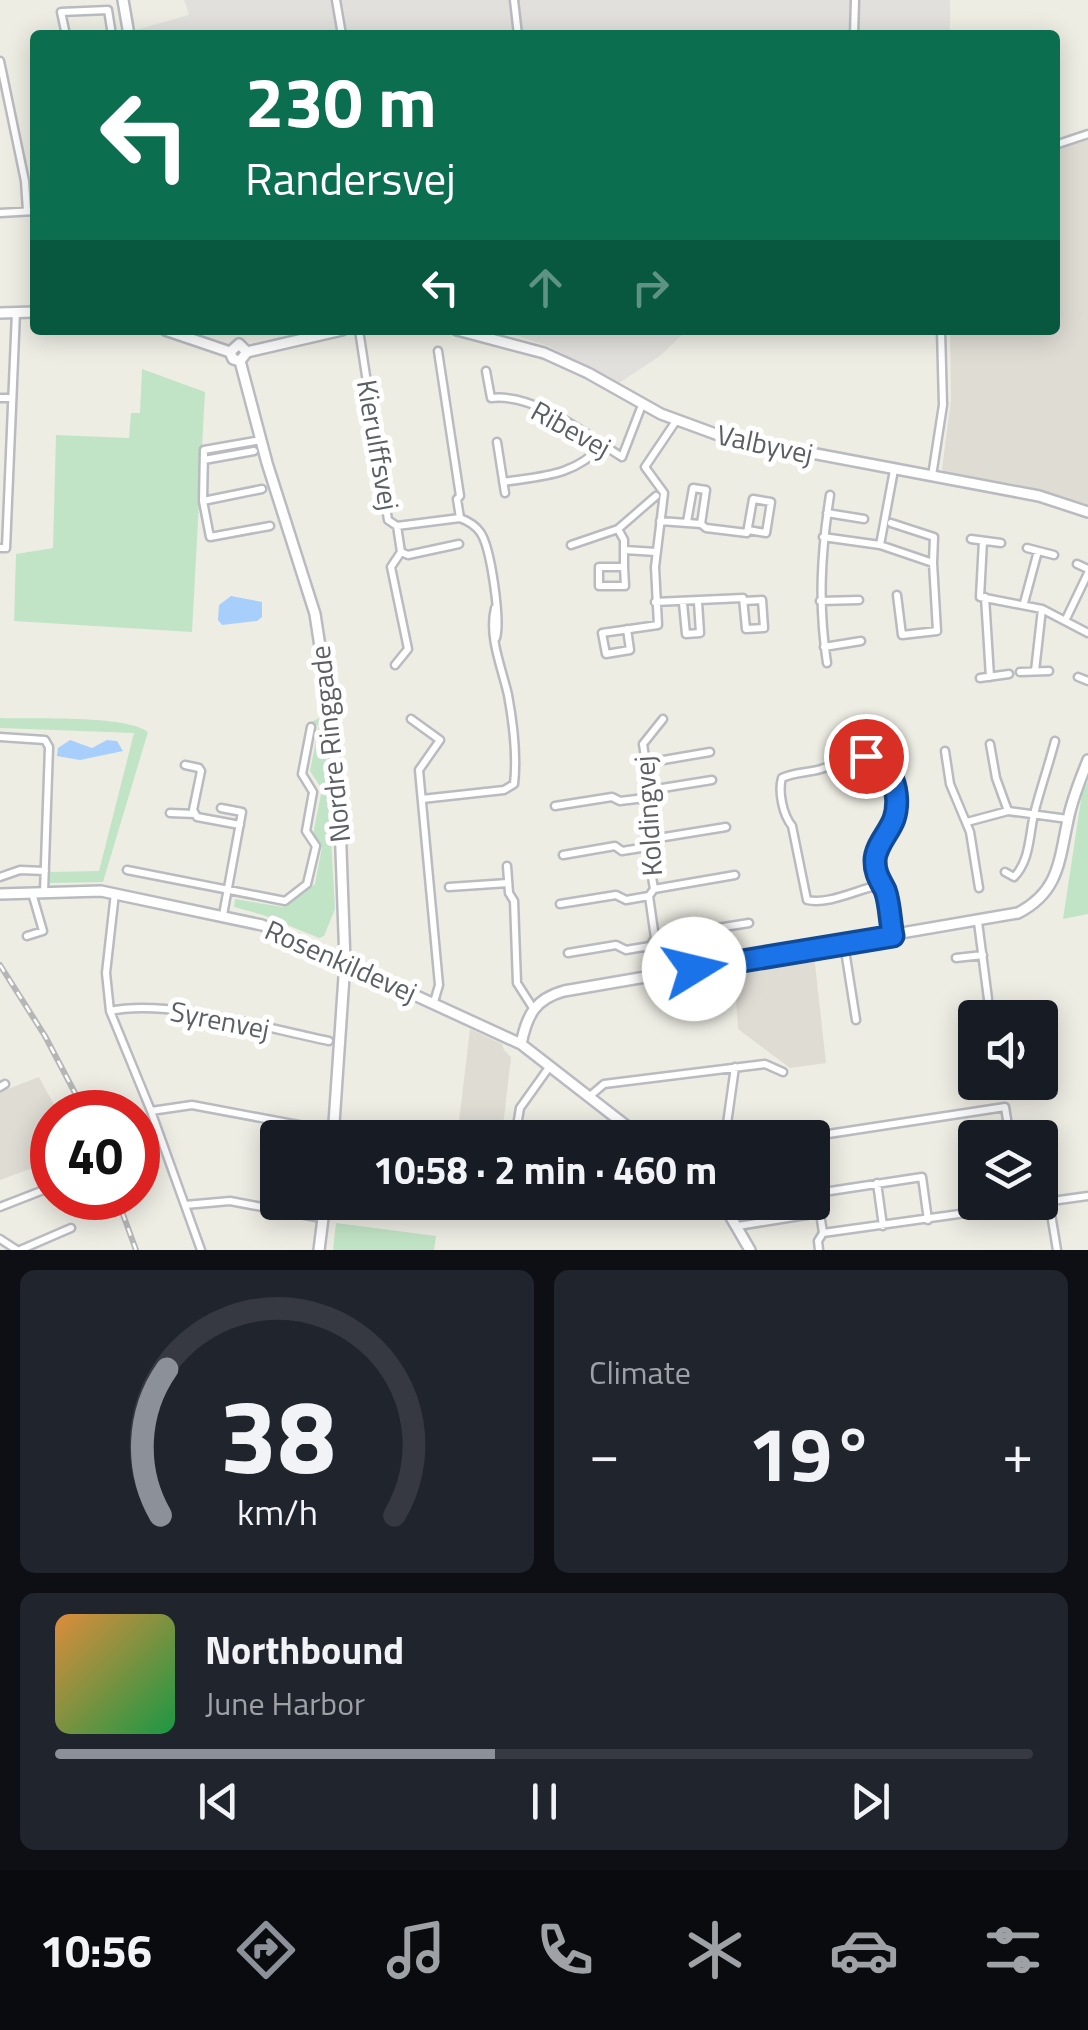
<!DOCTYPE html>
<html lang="en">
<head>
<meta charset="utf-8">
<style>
	body { margin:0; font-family:"Titillium Web",sans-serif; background:#20242c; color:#f1f3f6; height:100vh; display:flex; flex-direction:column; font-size:38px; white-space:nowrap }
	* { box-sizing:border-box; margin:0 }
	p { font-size:32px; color:#9ea1a6 }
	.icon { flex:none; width:55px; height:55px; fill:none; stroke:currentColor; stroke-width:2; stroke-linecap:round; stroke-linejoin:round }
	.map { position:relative; height:1250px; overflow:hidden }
	.panel { display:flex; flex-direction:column; gap:20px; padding:20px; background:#0d0f14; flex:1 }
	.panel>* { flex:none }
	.guide { position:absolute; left:30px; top:30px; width:1030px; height:305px; border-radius:10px; box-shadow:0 5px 25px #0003; background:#0b6e4f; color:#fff; overflow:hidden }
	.controls { position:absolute; left:958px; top:1000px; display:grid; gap:20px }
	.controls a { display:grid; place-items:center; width:100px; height:100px; border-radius:10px; background:#171b24; box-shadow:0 5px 25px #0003; font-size:50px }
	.speed { position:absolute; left:30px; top:1090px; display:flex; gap:20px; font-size:50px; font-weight:700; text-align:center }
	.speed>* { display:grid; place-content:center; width:130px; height:130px; border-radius:50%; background:#171b24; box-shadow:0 5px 25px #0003; line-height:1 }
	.speed .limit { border:15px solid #d22; background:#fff; color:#111 }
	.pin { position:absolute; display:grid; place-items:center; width:85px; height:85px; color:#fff; margin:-42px; border:5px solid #fff; border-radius:50%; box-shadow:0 2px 10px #0007 }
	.me { position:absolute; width:110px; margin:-55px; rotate:81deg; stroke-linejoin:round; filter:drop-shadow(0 0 8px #0008) }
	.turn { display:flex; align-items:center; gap:35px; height:210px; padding:0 50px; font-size:45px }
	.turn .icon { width:130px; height:130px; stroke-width:2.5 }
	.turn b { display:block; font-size:70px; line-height:85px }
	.lanes { display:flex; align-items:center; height:95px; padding:0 50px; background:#0003; justify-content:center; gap:50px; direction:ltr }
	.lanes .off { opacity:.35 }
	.big { font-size:75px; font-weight:700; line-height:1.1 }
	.panel .tile { flex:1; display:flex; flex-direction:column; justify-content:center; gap:15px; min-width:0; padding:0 35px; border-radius:15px; background:#20242c }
	.panel .dial { align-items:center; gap:0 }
	.dial svg { height:260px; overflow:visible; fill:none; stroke:#363941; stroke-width:7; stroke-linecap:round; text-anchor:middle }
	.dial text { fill:#f1f3f6; stroke:none }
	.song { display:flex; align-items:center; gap:30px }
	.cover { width:120px; height:120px; border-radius:15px; background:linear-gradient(135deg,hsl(30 70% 55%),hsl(140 70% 35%)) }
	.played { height:10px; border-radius:5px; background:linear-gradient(90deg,#8c9099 45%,#363941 45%) }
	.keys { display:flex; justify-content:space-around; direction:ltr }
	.heat { display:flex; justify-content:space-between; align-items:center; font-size:55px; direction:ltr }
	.panel .tiles { flex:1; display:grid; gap:20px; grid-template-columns:1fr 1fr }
	.tile:last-child { grid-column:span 2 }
	.trip { position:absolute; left:260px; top:1120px; width:570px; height:100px; border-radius:10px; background:#171b24; box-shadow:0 5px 25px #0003; font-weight:700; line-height:100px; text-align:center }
	.dock { display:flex; height:160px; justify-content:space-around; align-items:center; background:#090b0e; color:#9ea1a6 }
	.dock .icon { width:70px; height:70px }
	.dock .on { color:#8c9099 }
	.dock b { font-size:45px; color:#f1f3f6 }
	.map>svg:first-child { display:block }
	.industrial { fill:#e2e0dc }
	.education { fill:#dedcd3 }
	.green { fill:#c2e4c6 }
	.water { fill:#a8cefb }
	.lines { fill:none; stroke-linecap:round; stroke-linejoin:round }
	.minor-casing { stroke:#b9bbc0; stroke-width:11 }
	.tertiary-casing { stroke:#b9bbc0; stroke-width:14 }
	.minor { stroke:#fff; stroke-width:6 }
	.tertiary { stroke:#fff; stroke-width:9 }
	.rail-casing { stroke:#b5b6b6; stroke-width:6 }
	.rail { stroke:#fff; stroke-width:2.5; stroke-dasharray:8; stroke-linecap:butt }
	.route-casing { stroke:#114b97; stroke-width:25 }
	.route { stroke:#1a73e8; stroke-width:18 }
	.labels { text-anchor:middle; stroke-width:10; stroke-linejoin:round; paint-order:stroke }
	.street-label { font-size:28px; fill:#5c5f64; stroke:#fff }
</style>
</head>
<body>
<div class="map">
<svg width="1088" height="1250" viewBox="0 0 1088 1250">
	<rect width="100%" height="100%" fill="#eeede4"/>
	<path class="industrial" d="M184 0H950V35H136L135 30 189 15Z
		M501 330H687L660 356 619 383 548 346Z"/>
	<path class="education" d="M1088 137V506L1030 487 945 473 942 469 951 400 950 330H1055V147Z
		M814 955 826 1063 790 1068 738 1029 734 968Z
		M470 1029 502 1044 504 1050 511 1057 502 1135 458 1130Z
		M39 1077 58 1112H52V1161L0 1180V1092Z"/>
	<path class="green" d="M142 369 205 392 192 632 14 621 16 554 53 548 56 435 129 438 131 413H140Z
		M324 716 335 909 324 936 319 938 263 915 234 907 235 899 283 907 315 884 322 847 313 834 322 789 310 771 319 726 311 722Z
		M0 718C31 719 127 715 148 732L103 882 50 883 48 872 99 871 134 733 0 728Z
		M1088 781V914L1063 919 1082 793Z
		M336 1223 436 1236 434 1250H333Z"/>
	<path class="water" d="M231 596 262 602V617L257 621 222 625 218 620 219 605Z
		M70 740 92 748 107 740 117 741 123 751 80 760 57 756 58 748Z"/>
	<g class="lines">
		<g class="minor-casing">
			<path id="minor" d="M336 0 342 35
				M514 0 518 35
				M66 35 61 12 108 10 112 35
				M854 35 855 0
				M0 61 25 181 27 211
				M1055 145 1088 134
				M0 213 35 211
				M359 330 388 520 397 526 401 552 391 567 408 649 395 665
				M438 351 460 496 457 499 460 518
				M486 371 491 398C536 393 585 434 622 457L642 405
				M0 398H12
				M261 440 204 450 203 501 210 537 270 526
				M497 442 505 493
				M204 460 254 451
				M894 470 880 545 933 563 937 631 902 635 897 595
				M932 476 943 405 941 330
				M503 482C542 476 575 476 602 445
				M203 501 262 489
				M827 513 864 519
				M460 518C468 521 475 525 480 532 491 547 501 620 496 638
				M660 521 701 524 706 528 747 533 753 499 771 502 766 533 748 530
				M687 522 693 488 706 490 701 524
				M891 523 934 537 933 563
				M397 526 460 518
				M618 529 624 540V567H599V586H625L624 567
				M823 537 880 545
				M971 539 1001 543
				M983 541 980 597 1042 609 1088 633
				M571 545 618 529 656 496
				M0 548H6L16 312
				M1027 548 1054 555
				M625 550 656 552
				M401 552 408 555 459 544
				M1077 564 1088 569
				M985 597 990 677
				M820 601 859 600
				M655 602 743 598 746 629 764 628 762 600 744 601
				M683 603 686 634 700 633 698 602
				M1024 603 1038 551
				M1066 619 1088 573
				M627 629 630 650 606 654 602 633 658 625 655 567 664 493 645 467 676 421
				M824 647 861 641
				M827 663C818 605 821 553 830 495
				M1035 671 1042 609
				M1020 672 1049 671
				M1078 677 1088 681
				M980 678 1009 674
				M411 719 440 740 419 770 439 985 434 1002
				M0 737 45 740 49 747 44 892
				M990 744 996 778 1008 811
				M945 751 950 784 970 832 979 888
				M646 763 710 752
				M185 765 199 768 201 771 193 810 197 817 240 825
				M650 790 712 780
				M422 799 504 790 514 784C517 758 513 722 508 695 502 668 488 637 495 608
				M555 806 612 797 620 801 645 798
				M221 808 242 812 223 915
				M170 813 195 814
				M967 822 1008 811 1068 819
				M652 839 726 827
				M563 855 615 846 622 851 647 847
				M507 866 509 893 514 901 517 983 533 1008
				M127 870 285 901 307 884 316 846 306 831 313 792 302 774 311 727
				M1005 872 1014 877C1031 860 1029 832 1035 810 1041 787 1049 764 1055 741
				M0 877 20 870 45 871
				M880 885C858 889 829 905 807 900L792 826C783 815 778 792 782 778 794 772 808 773 821 769 841 762 869 746 887 766L896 811 875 861 877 880 885 890 893 935
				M449 887 508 883
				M654 889 735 875
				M115 893 106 973 110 1011 151 1111 201 1250
				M560 904 616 895 626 900 649 896
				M978 922 988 999
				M27 936 43 931 32 893
				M655 938 749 923
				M844 944 856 1020
				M568 953 616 945 626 950 650 946
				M956 958 983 955
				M656 974 650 946 655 938 649 896 654 889 647 847 652 839 645 798 650 790 643 744 663 719
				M110 1011C167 998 269 1029 329 1041
				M0 1087 5 1084
				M590 1096 604 1084 765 1064 783 1072
				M151 1111 192 1105 325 1130
				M439 1134 468 1138
				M515 1138 520 1108 550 1066
				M725 1138 735 1067
				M802 1138 1005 1107 1010 1138
				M877 1183 883 1226
				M1049 1202 1057 1250
				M185 1205 230 1201 316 1217
				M0 1207 41 1191
				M928 1220 922 1177 817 1193 823 1233 1088 1196
				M738 1226 819 1213
				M0 1239 17 1250
				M20 1250 71 1228
				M819 1250 818 1241 823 1233"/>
		</g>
		<g class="tertiary-casing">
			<path id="tertiary" d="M123 0 129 35
				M0 313 35 312
				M165 330 230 352
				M457 330 544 353 588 373 661 414 721 436 1039 496 1088 512
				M247 352 239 344 230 352 233 359 240 361 247 352 342 330
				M240 361 267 463 315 614 332 725 340 822 345 962 333 1138
				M0 894 101 891 262 925 521 1044 642 1138
				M521 1044C527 1015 535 999 564 991L1018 913C1059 892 1059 861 1068 820 1072 799 1080 780 1088 760
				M722 1202 750 1250
				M319 1250 325 1202"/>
		</g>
		<use href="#minor" class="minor"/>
		<use href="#tertiary" class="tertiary"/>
		<g class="rail-casing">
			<path id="rail" d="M0 965 45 1036 85 1112
				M117 1198 136 1250"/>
		</g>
		<use href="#rail" class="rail"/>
	</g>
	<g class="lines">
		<g class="route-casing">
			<path id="route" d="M694 969 893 936C890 922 890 903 885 890 880 880 875 874 875 861 875 846 889 833 894 819 902 796 892 758 866 756"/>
		</g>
		<use href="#route" class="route"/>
	</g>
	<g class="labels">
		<g class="street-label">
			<text transform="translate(571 429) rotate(29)" y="10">Ribevej</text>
			<text transform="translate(765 444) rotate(12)" y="10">Valbyvej</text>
			<text transform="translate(378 445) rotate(80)" y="10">Kierulffsvej</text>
			<text transform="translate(330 744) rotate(-96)" y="10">Nordre Ringgade</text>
			<text transform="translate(648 816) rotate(-94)" y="10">Koldingvej</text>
			<text transform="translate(341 961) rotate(24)" y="10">Rosenkildevej</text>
			<text transform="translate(220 1020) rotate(11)" y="10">Syrenvej</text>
		</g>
	</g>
</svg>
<div class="controls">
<a><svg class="icon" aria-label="sound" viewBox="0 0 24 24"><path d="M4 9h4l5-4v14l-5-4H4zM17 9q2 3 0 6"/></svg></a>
<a><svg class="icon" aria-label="layers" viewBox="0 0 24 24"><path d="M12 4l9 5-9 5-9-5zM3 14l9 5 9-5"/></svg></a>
</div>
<div class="speed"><div class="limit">40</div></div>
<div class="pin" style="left:866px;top:756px;background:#d93025"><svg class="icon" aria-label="arrive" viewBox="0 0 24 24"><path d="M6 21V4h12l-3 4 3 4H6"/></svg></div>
<svg class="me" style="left:694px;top:969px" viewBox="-20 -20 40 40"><circle r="19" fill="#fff"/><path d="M0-13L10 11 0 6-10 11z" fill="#1a73e8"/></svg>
<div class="trip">10:58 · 2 min · 460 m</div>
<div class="guide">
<div class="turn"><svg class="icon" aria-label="left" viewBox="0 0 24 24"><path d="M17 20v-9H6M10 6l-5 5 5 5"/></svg><div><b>230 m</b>Randersvej</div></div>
<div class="lanes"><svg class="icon" aria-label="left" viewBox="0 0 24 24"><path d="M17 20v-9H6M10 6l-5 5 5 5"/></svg><svg class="icon off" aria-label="ahead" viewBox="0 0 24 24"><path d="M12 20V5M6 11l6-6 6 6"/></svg><svg class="icon off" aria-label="right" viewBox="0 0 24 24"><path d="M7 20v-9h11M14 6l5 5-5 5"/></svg></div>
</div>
</div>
<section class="panel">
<div class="tiles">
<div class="tile dial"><svg viewBox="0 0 100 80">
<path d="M14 69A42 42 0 1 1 86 69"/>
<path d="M14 69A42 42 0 0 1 16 24" stroke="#8c9099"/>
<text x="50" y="56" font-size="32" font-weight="700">38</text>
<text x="50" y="72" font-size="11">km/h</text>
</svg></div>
<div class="tile"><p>Climate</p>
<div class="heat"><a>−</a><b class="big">19°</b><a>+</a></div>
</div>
<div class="tile">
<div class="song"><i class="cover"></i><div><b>Northbound</b><p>June Harbor</p></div></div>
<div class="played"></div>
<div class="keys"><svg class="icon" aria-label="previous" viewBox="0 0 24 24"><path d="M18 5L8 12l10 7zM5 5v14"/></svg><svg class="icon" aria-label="pause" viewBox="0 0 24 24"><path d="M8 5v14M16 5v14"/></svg><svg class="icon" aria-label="next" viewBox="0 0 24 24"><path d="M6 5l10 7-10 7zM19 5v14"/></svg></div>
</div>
</div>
</section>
<nav class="dock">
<b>10:56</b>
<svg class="icon on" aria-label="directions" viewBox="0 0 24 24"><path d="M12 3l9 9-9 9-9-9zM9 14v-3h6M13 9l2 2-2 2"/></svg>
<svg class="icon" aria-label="music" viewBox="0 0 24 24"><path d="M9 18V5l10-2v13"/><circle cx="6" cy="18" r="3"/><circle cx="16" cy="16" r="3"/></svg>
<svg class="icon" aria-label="phone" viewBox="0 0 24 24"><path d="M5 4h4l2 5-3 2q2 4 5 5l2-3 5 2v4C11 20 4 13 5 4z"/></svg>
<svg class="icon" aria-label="climate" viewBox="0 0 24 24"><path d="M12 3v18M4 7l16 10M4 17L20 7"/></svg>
<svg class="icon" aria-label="car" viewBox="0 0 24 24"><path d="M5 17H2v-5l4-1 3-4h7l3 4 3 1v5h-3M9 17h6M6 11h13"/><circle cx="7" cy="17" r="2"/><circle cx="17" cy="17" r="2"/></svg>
<svg class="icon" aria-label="filters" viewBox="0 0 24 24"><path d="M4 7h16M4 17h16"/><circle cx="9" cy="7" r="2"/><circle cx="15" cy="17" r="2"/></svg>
</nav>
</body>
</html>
